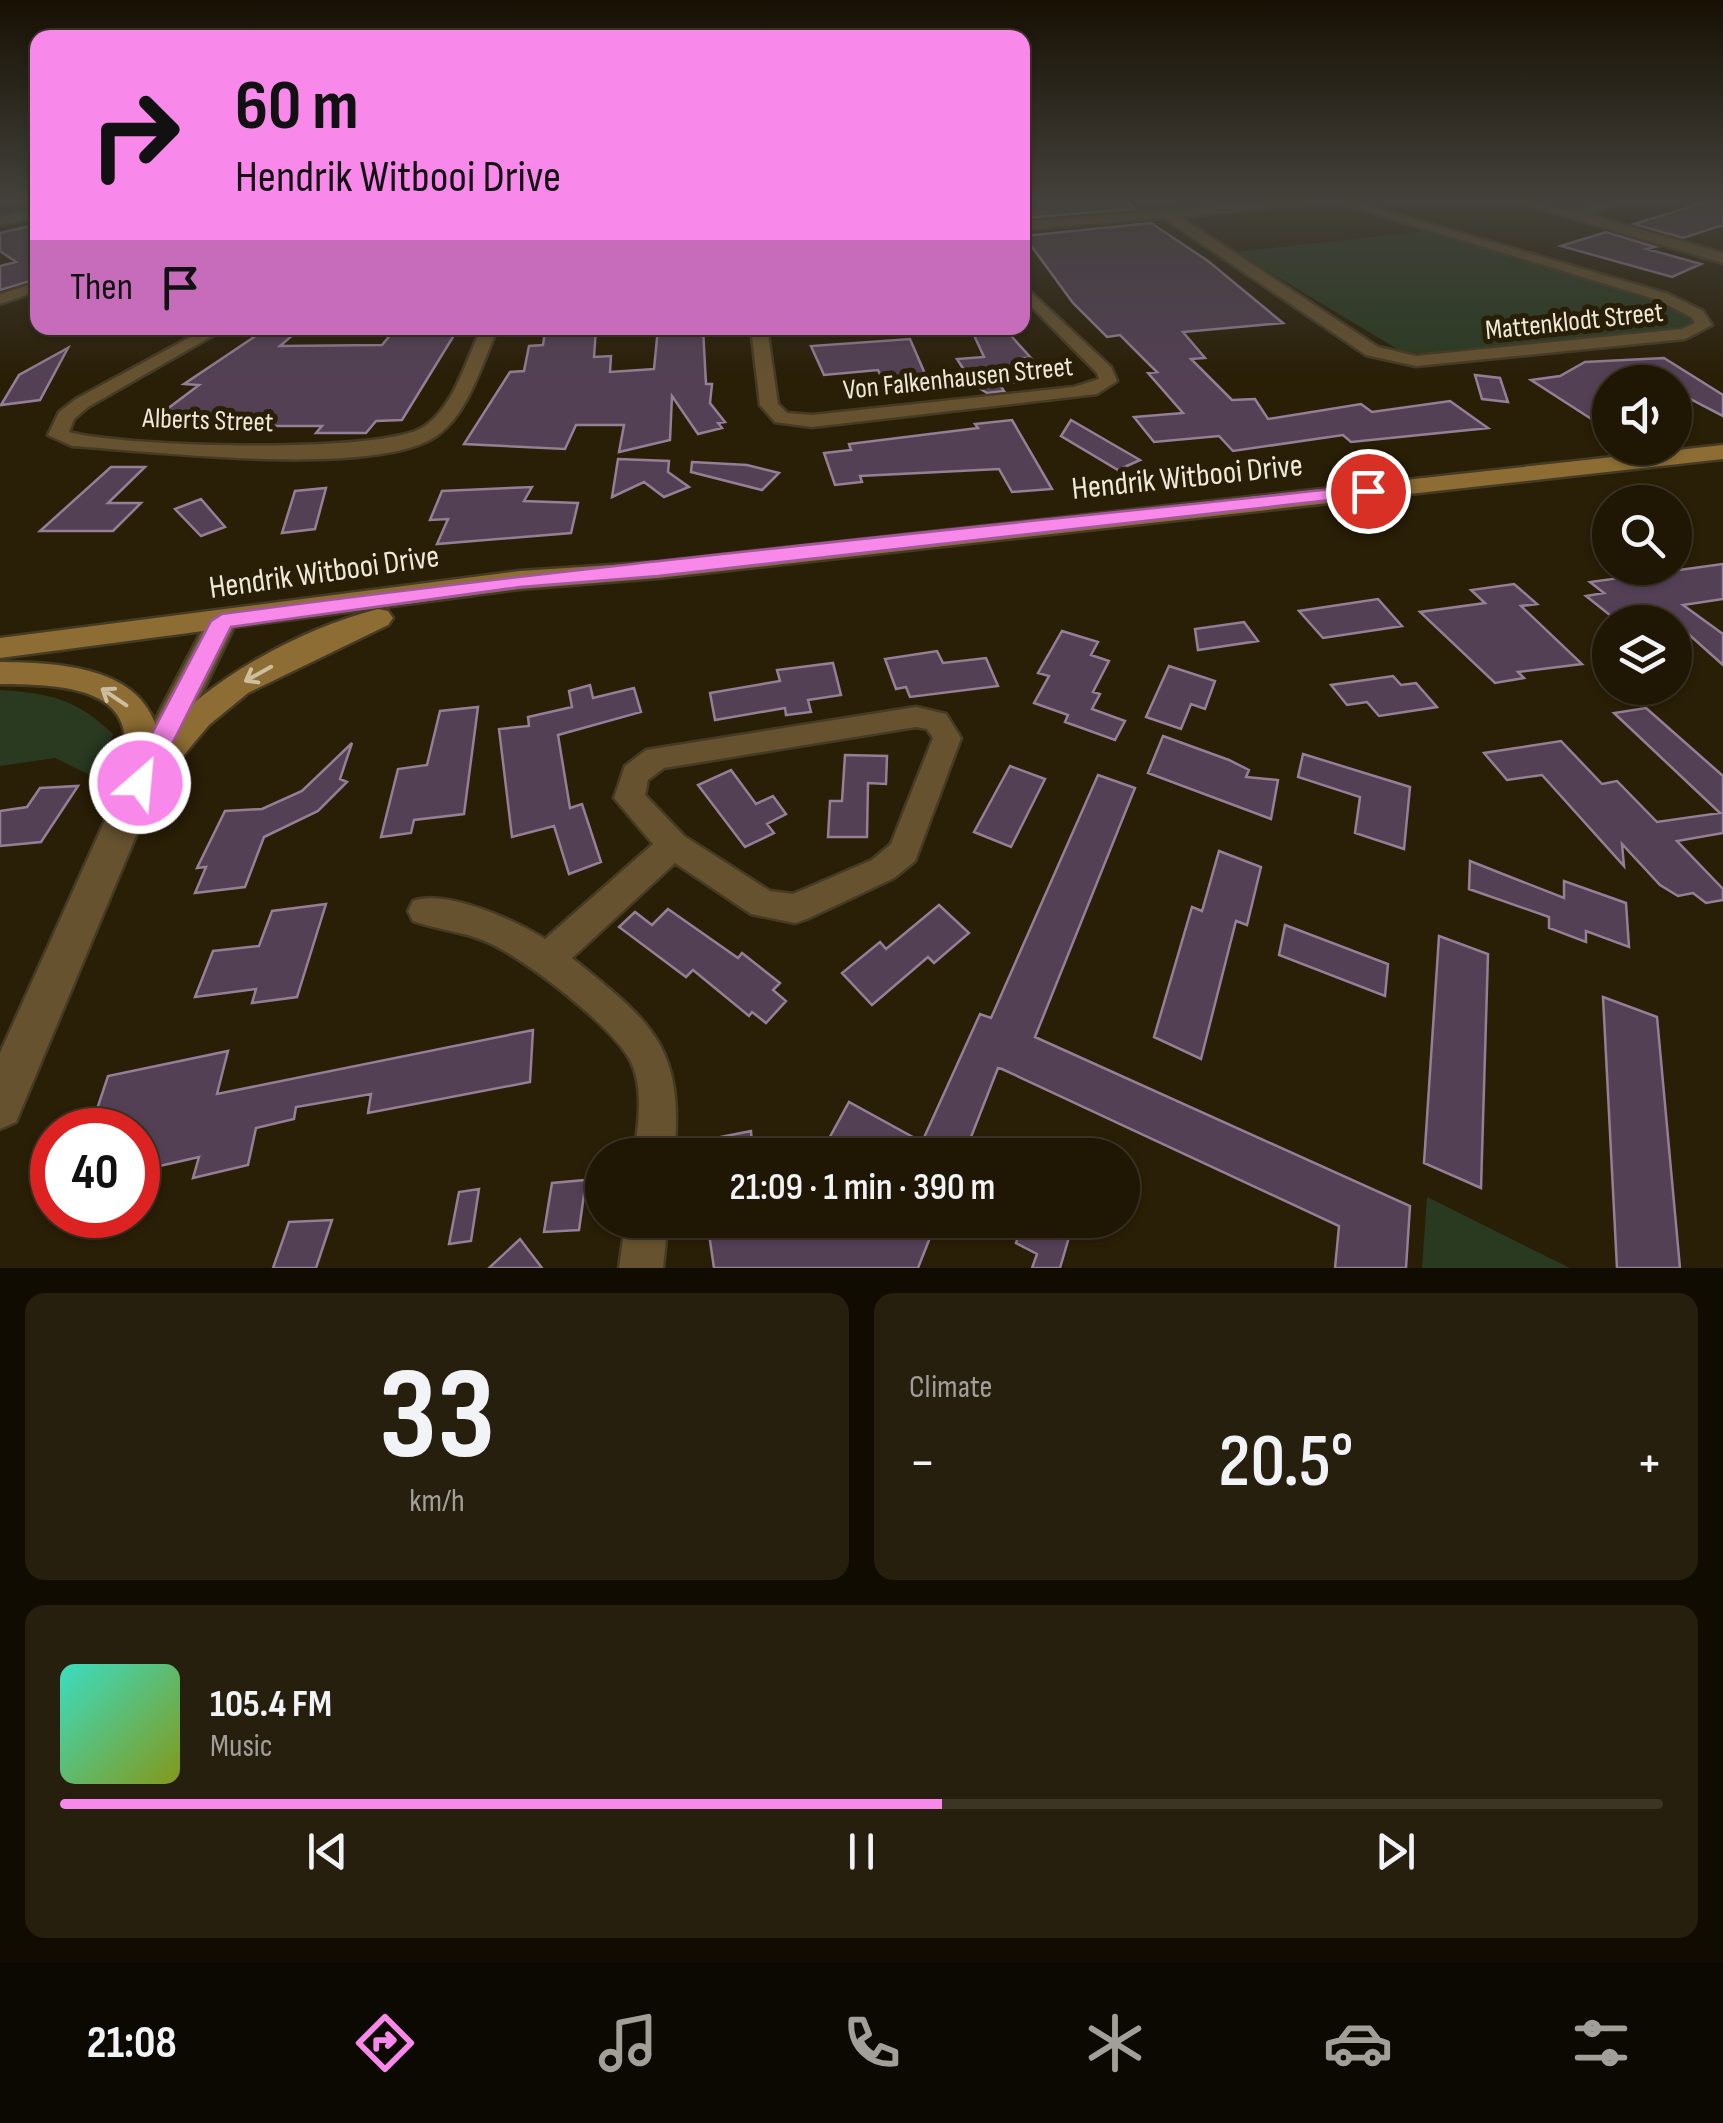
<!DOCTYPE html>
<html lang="en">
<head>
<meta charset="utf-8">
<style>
	body { margin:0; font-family:"Sofia Sans Condensed",sans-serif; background:#271f0e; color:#f1f3f6; height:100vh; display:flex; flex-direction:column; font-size:38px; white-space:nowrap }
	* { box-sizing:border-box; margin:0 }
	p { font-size:32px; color:#a19f9a }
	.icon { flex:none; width:55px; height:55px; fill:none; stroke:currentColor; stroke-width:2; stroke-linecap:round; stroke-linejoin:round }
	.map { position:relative; height:1268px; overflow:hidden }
	.side { display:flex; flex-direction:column; gap:25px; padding:25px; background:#110c02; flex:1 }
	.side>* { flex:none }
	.hud { position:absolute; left:30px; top:30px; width:1000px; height:305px; border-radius:20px; box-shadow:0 2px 8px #0004,0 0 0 2px #3c3526; background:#f888ea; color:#111; overflow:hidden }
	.buttons { position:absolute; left:1592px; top:365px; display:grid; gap:20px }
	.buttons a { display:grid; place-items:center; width:100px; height:100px; border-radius:50%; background:#1f1604; box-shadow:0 2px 8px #0004,0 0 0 2px #3c3526; font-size:50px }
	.speed { position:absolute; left:30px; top:1108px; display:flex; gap:20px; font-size:50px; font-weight:700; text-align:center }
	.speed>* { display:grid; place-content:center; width:130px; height:130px; border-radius:50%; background:#1f1604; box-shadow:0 2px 8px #0004,0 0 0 2px #3c3526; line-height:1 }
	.speed .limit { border:15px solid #d22; background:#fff; color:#111 }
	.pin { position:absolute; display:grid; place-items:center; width:85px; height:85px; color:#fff; margin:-42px; border:5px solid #fff; border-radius:50%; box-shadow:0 2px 10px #0007 }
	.me { position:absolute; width:110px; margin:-55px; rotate:27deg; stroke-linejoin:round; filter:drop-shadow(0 0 8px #0008) }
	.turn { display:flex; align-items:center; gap:35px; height:210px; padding:0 40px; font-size:45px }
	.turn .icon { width:130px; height:130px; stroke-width:2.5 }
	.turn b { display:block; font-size:70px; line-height:85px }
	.then { display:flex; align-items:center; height:95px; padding:0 40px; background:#0003; gap:20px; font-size:38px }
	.big { font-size:75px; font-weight:600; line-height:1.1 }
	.side .card { flex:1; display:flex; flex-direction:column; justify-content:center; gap:15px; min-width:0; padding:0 35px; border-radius:20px; background:#271f0e }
	.side .dial { align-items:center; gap:0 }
	.dial b { font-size:130px; line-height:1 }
	.song { display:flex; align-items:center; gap:30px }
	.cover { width:120px; height:120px; border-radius:15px; background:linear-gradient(135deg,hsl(170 70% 55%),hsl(70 70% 35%)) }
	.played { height:10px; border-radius:5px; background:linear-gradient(90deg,#f888ea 55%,#3c3526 55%) }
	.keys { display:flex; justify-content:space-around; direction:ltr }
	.heat { display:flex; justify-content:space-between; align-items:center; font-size:55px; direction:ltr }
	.side .tiles { flex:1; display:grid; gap:25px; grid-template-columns:1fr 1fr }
	.card:last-child { grid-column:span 2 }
	.trip { position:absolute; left:585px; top:1138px; width:555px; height:100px; border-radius:50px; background:#1f1604; box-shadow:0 2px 8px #0004,0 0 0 2px #3c3526; font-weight:600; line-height:100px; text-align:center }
	.tabs { display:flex; height:160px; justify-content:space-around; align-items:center; background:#0c0902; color:#a19f9a }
	.tabs .icon { width:70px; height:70px }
	.tabs .selected { color:#f888ea }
	.tabs b { font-size:45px; color:#f1f3f6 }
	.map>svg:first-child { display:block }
	.green { fill:#293a21 }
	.building { fill:#534055; stroke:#947f96; stroke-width:2.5 }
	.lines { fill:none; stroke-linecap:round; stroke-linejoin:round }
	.minor-casing { stroke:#453a24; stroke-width:5 }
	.tertiary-casing { stroke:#453a24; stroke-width:5 }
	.secondary-casing { stroke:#453a24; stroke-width:5 }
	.minor { fill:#66522f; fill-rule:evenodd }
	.tertiary { fill:#66522f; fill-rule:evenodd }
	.secondary { fill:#8d6d33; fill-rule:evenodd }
	.oneway { stroke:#cdbea0 }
	.route { fill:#f888ea; stroke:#a15898; stroke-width:2.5 }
	.labels { text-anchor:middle; stroke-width:10; stroke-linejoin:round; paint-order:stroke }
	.far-street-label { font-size:28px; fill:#f0e9da; stroke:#291e06 }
	.street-label { font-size:32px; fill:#f0e9da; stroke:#291e06 }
</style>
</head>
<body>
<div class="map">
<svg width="1723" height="1268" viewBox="0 0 1723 1268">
	<rect width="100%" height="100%" fill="#291e06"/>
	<path class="green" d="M1425 231 1697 314 1691 327 1682 330 1427 355 1399 350 1236 252Z
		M0 690C49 693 77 699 113 734L96 778 55 758 0 766Z
		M1427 1197 1570 1268H1422Z"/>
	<path class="building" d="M1022 202H1126L1135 209 1026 218Z
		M1706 202H1723V225L1683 238 1634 224Z
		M1151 223 1208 261 1283 323 1183 332 1205 358 1191 359 1232 400 1255 399 1268 419 1361 404 1372 412 1450 401 1488 428 1351 442 1343 435 1233 451 1219 436 1154 442 1134 417 1183 413 1148 373 1157 372 1120 335 1107 337 1073 303 1024 236Z
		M38 224V279L0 290V266L16 262 0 251V233Z
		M1606 232 1655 247 1647 249 1701 264 1672 277 1561 246Z
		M658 328H703L706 384H712L710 403 725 422 718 423 722 428 698 434 672 396 670 440 619 452 624 425H576L565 449 464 444 510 372 524 371 529 346 543 345 545 332 596 329 594 357 611 356 610 372 654 369Z
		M1005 329 1031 358H1022L1037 381 999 384 1004 391 987 393 973 384 957 359 984 357 972 331Z
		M456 332 402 420 376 421 366 433H316L322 426H248L243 430 146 425 199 385 184 384 260 333 294 334 280 346 382 345 392 333Z
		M910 339 932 390 889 394 878 370 824 375 811 346Z
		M68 348 40 400 1 405 19 375Z
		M1664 358 1723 395V416L1675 391V382H1610V431L1531 380 1560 376 1585 362Z
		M1475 375 1500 378 1508 402 1482 399Z
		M1012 420 1052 489 1012 492 999 469 860 476 862 482 835 485 824 453 851 450 849 444 978 428 975 424Z
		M1071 420 1140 460 1118 470 1061 436Z
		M618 459 669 461 668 472 689 487 664 497 644 482 612 497Z
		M692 462 747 465 779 473 762 490 691 472Z
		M111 467H145L108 503H141L113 531H40Z
		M532 487 524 501 578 503 571 533 437 544 448 519 430 520 442 491Z
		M326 488 315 529 282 533 295 491Z
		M201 499 225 527 201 536 175 509Z
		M1723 564V599L1683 605 1723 634V665L1675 622H1657L1646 614 1616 620 1586 596 1604 593 1590 582Z
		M1514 584 1537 604 1521 606 1582 664 1518 672 1524 678 1495 683 1420 612 1485 603 1471 590Z
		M1378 599 1402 626 1323 638 1299 611Z
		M1244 622 1258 641 1198 650 1195 629Z
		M1062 631 1098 642 1091 655 1109 661 1093 692 1100 694 1092 709 1125 721 1115 740 1065 722 1068 715 1034 703 1049 676 1038 673Z
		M937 651 943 663 986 658 998 686 910 697 906 687 896 689 885 659Z
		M833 663 841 695 808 700 811 712 786 715 785 708 715 720 710 693 780 681 777 670Z
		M1169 666 1215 681 1205 709 1191 704 1181 729 1146 717Z
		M1393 676 1401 685 1416 683 1437 707 1379 716 1367 702 1347 705 1331 685Z
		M590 685 593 698 634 688 641 712 558 735 570 808 582 804 601 862 569 874 554 826 512 837 499 729 529 726 528 717 572 707 569 691Z
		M478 707 464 814 414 820 411 833 381 837 398 769 427 765 440 711Z
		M1646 708 1723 776V833L1677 841 1723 889V900L1706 903 1693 893 1678 896 1660 885 1622 844 1624 866 1542 775 1507 780 1484 753 1561 741 1602 784 1617 781 1657 822 1720 813 1614 713Z
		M1163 736 1229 760 1249 770 1246 777 1278 780 1271 819 1148 773Z
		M352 743 340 779 347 782 318 811 264 837 245 887 195 893 206 867 197 868 225 811 262 809 302 791Z
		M1303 754 1410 787 1404 849 1355 833 1360 797 1298 777Z
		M845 755 887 756 886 784 868 783 867 837H828L830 801H842Z
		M1010 766 1045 779 1011 847 974 832Z
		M731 770 756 804 773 796 786 814 767 824 774 833 745 847 698 785Z
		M1098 775 1135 788 1035 1037 1410 1206 1406 1268H1335L1339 1226 1002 1069 998 1068 964 1155H820L849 1102 922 1142 980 1014 991 1018Z
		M78 786 41 842 0 846V811L27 807 40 788Z
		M1219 851 1261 867 1247 925 1236 921 1201 1059 1154 1037 1192 907 1202 911Z
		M1470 861 1564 898V881L1626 903 1629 947 1586 931V942L1549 928V917L1469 889Z
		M326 904 297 997 252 1003 256 989 195 997 213 951 259 946 272 911Z
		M939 905 969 933 934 963 928 957 872 1005 842 973 880 942 886 949Z
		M668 909 738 958 742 953 780 983 773 990 786 1001 766 1023 752 1012 749 1016 693 970 686 977 619 927 635 912 652 925Z
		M1285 925 1388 964 1385 996 1279 955Z
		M1439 936 1488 954 1481 1188 1424 1163Z
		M1603 997 1657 1017 1680 1268H1617Z
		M533 1030 530 1082 368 1113 371 1094 296 1107 294 1119 256 1128 248 1165 193 1178 199 1157 138 1171V1130H90L108 1076 228 1051 217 1094Z
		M751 1131 753 1155H681L680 1145Z
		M586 1180 579 1230 544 1232 552 1183Z
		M479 1189 471 1241 449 1244 459 1192Z
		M332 1220 316 1268H273L289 1222Z
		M707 1220H937L918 1268H714Z
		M1023 1220H1074L1060 1268H1032L1037 1254 1016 1243Z
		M520 1239 542 1268H489Z"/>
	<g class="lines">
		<g class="minor-casing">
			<path id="minor" d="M1275 202H1322L1180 217 1378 347 1416 356 1682 329 1695 323 1691 317 1658 300 1337 202H1355L1668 294 1703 311 1712 325 1685 339 1416 366 1366 355 1164 218 1022 230V222Z
				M38 209V217L0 225V217Z
				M38 282V291L0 304V294Z
				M1022 284 1111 367 1117 381 1097 394 812 427 775 422 760 405 751 328H767L778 404 787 413 812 415 1074 387 1099 379 1097 373 1022 297Z
				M207 328H226L88 407 74 419 69 432C120 447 386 455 425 426 455 405 466 359 482 328H498C482 362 470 411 438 435 377 479 151 451 72 446L48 435 59 412 76 399Z
				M916 707 946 714 961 738 915 861 894 878 807 919 795 923 751 914 675 863 572 958C651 1022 685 1046 674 1155H634C638 1126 644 1092 632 1064 617 1029 523 957 487 942 463 931 437 930 413 921L408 911 413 901C447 889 516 921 545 939L653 844 614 798 625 766 646 750ZM916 727 927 729 933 738 891 844 872 860 793 894 770 891 684 836 645 795 648 780 664 768Z
				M626 1220H668L663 1268H619Z"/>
		</g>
		<g class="tertiary-casing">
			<path id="tertiary" d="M1517 202C1536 202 1558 212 1576 209 1593 207 1608 202 1626 202L1589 215 1723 253V263Z
				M222 611 237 621 158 783 16 1122 0 1129V1053L122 783 207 621Z"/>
		</g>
		<g class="secondary-casing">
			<path id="secondary" d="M1723 445V459L658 578 520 589 0 658V638L520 571 658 562Z
				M378 609 388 611 393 618 388 625 248 693 209 725 152 793 140 797 128 793C118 776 126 757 125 738 121 682 41 685 0 684V662C58 663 145 665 159 737 211 677 301 629 378 609Z"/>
		</g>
		<use href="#minor" class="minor"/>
		<use href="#tertiary" class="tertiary"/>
		<use href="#secondary" class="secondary"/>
	</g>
	<defs><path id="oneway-shaft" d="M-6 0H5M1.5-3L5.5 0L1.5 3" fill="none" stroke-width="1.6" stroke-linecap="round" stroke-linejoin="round" transform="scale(2.5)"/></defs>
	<g class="oneway">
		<use href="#oneway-shaft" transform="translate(258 674) rotate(151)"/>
		<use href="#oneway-shaft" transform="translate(114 697) rotate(-146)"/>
	</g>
	<linearGradient id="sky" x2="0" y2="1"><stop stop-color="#171003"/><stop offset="0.53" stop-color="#43413b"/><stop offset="1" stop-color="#43413b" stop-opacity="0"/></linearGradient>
	<rect width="1723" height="379" fill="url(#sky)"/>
	<path class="route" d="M1368 485 1377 491 1375 495 658 576 520 587 231 627 149 790 140 793 126 783 211 621 222 614C603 563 986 527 1368 485Z"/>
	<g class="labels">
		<g class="far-street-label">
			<text transform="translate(1574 320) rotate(-6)" y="10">Mattenklodt Street</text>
			<text transform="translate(958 377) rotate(-6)" y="10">Von Falkenhausen Street</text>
			<text transform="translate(208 419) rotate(2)" y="10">Alberts Street</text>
		</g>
		<g class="street-label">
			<text transform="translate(1187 476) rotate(-6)" y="11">Hendrik Witbooi Drive</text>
			<text transform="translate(324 571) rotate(-8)" y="11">Hendrik Witbooi Drive</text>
		</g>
	</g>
</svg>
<div class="buttons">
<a><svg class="icon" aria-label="sound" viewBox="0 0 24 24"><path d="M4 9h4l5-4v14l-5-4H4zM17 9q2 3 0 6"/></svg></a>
<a><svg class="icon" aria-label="search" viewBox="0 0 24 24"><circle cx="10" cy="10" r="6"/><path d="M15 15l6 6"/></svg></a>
<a><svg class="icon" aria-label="layers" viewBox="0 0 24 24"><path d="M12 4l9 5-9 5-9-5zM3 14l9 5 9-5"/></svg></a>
</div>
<div class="speed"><div class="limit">40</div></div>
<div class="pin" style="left:1368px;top:491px;background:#d93025"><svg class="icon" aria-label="arrive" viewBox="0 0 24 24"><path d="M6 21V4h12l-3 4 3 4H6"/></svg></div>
<svg class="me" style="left:140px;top:783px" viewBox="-20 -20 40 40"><circle r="17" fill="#f888ea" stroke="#fff" stroke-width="3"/><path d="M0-11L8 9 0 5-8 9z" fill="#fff"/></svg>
<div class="trip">21:09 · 1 min · 390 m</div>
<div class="hud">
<div class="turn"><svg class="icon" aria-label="right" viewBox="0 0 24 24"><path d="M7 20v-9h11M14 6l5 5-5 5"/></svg><div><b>60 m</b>Hendrik Witbooi Drive</div></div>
<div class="then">Then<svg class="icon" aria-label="arrive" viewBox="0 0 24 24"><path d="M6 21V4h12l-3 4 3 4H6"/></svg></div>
</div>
</div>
<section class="side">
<div class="tiles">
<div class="card dial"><b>33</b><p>km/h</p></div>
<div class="card"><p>Climate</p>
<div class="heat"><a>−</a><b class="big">20.5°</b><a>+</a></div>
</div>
<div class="card">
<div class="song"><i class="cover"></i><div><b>105.4 FM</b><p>Music</p></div></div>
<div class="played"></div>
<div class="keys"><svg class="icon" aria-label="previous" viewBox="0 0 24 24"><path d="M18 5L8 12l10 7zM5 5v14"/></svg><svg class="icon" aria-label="pause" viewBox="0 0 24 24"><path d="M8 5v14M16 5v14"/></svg><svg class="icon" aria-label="next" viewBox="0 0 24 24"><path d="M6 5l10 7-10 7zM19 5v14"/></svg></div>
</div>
</div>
</section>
<nav class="tabs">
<b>21:08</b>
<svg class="icon selected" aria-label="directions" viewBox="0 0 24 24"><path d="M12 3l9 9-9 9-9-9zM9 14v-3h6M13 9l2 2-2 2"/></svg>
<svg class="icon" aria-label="music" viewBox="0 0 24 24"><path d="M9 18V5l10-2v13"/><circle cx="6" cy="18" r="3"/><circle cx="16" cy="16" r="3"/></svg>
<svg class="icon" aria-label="phone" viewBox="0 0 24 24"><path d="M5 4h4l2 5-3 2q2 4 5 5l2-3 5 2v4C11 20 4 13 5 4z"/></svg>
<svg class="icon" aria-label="climate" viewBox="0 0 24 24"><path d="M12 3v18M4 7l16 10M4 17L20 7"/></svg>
<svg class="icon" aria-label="car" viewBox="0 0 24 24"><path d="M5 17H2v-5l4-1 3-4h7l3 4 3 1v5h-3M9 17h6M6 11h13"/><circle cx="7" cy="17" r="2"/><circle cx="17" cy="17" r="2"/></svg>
<svg class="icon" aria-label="filters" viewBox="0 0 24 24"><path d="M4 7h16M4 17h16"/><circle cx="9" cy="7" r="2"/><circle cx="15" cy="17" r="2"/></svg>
</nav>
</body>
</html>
